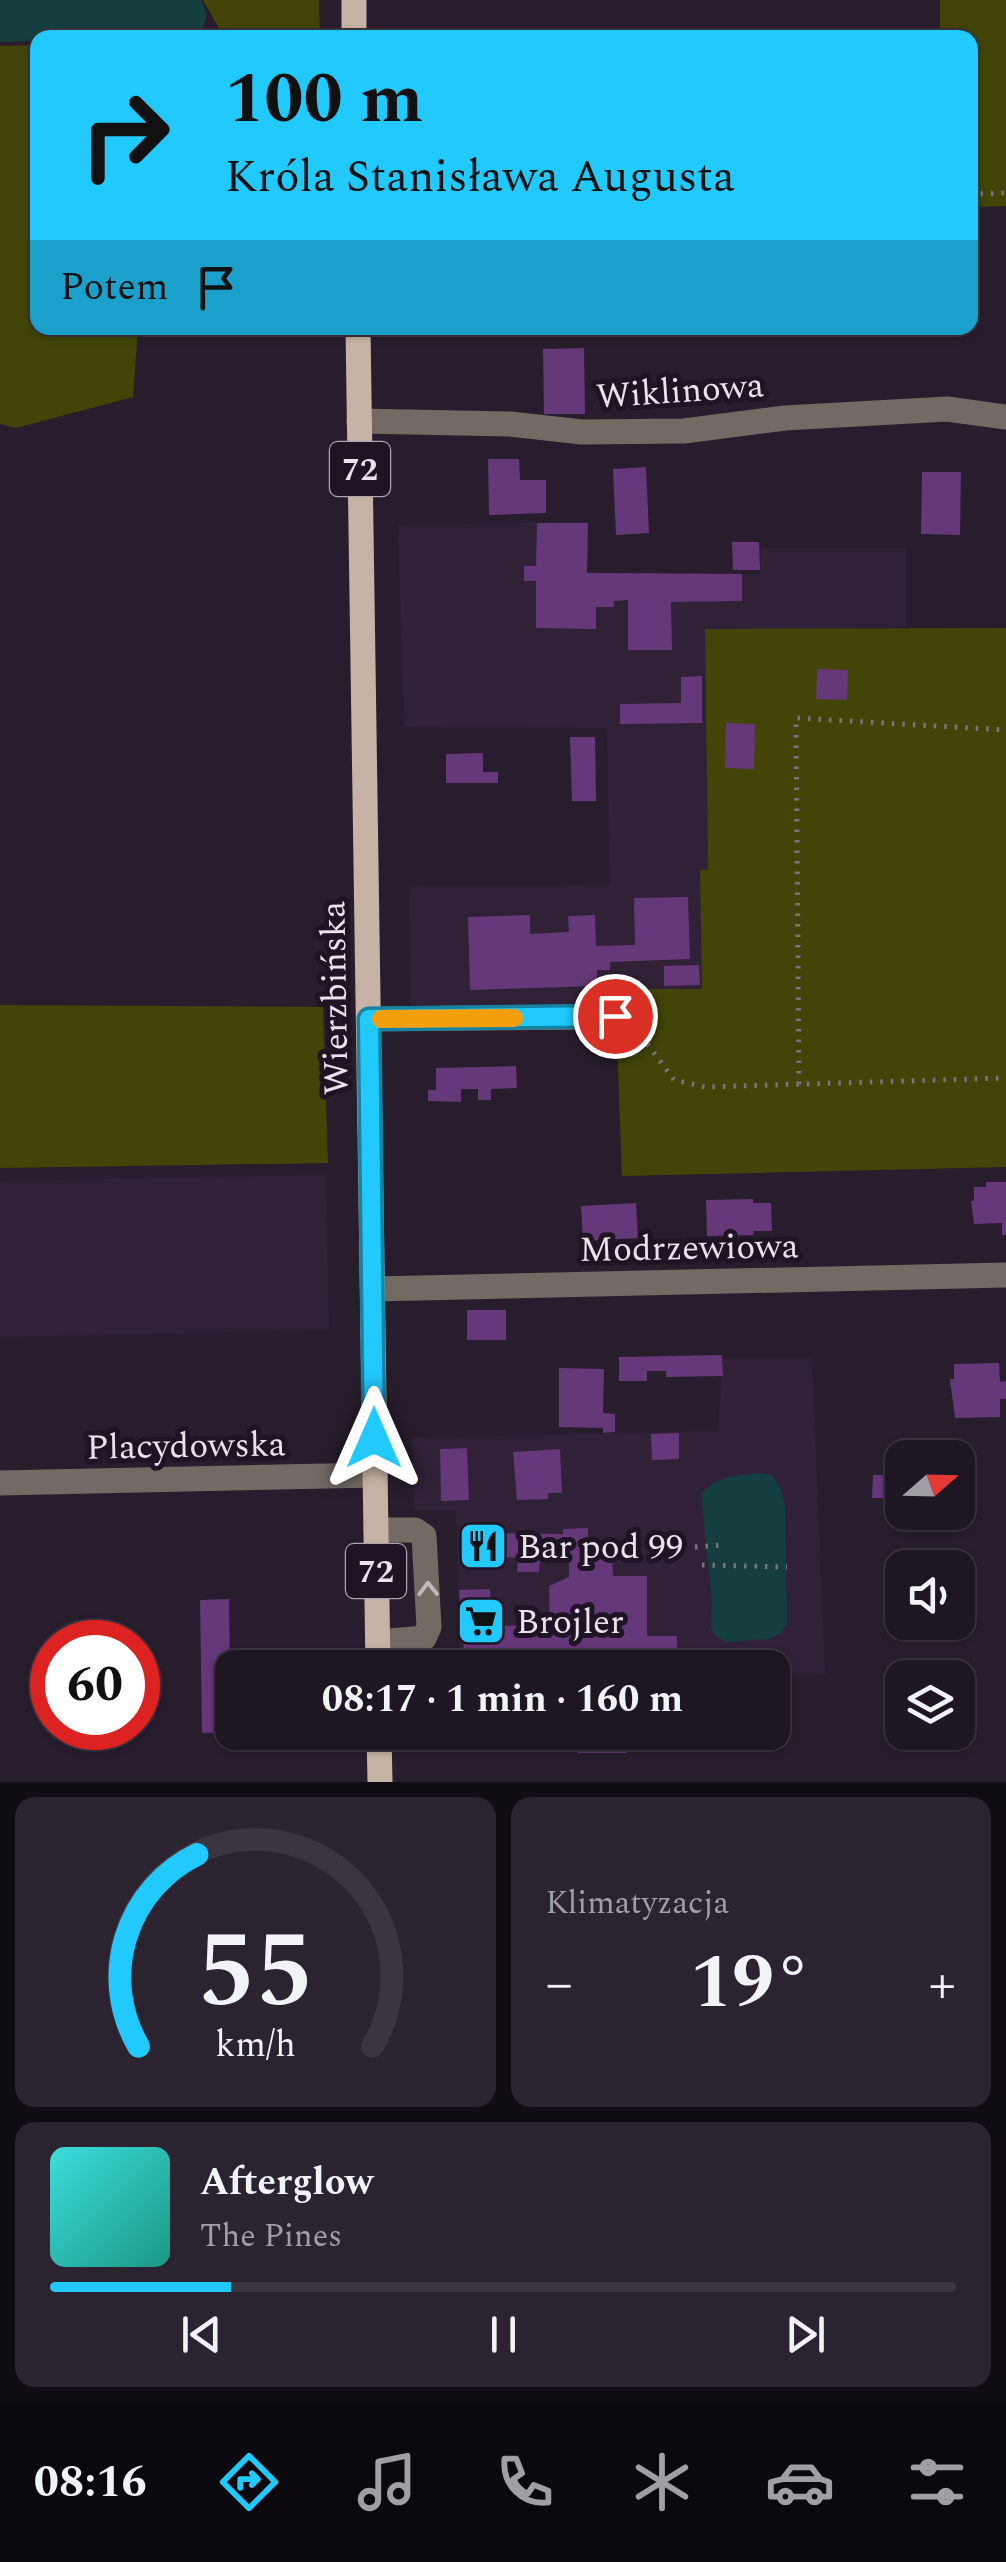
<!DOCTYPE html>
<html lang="pl">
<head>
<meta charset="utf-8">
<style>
	body { margin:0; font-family:Spectral,serif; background:#2b232f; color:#f1f3f6; height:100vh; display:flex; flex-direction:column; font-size:38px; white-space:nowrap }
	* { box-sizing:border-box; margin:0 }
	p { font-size:32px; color:#a19fa5 }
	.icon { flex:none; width:55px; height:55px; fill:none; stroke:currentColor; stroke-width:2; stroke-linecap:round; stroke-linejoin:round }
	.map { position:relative; height:1782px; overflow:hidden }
	.details { display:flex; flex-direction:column; gap:15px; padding:15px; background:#100c13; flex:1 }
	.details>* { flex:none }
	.hud { position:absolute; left:30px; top:30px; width:948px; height:305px; border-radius:20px; box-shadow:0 2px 8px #0004,0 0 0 2px #3c3540; background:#21c9fd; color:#111; overflow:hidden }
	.needle { width:65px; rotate:70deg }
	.controls { position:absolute; left:885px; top:1440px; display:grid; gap:20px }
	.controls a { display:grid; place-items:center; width:90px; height:90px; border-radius:20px; background:#1e1622; box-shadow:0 2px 8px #0004,0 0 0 2px #3c3540; font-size:50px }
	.speed { position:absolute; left:30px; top:1620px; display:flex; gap:20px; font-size:50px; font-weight:700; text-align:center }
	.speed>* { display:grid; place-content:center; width:130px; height:130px; border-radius:50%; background:#1e1622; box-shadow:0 2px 8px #0004,0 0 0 2px #3c3540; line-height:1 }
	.speed .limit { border:15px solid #d22; background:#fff; color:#111 }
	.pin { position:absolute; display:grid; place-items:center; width:85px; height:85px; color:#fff; margin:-42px; border:5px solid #fff; border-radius:50%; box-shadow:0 2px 10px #0007 }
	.me { position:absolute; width:110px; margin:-55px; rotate:0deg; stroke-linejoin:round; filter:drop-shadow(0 0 8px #0008) }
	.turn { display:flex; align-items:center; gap:35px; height:210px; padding:0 30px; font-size:45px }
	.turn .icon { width:130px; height:130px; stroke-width:2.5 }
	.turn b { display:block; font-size:70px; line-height:85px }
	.then { display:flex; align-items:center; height:95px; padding:0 30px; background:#0003; gap:20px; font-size:38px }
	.big { font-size:75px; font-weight:700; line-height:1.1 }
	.details .tile { flex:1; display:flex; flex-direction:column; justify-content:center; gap:15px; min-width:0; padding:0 35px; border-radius:20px; background:#2b232f }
	.details .dial { align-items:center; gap:0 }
	.dial svg { height:260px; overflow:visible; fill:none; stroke:#3c3540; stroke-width:7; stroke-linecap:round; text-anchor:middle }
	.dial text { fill:#f1f3f6; stroke:none }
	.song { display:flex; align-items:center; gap:30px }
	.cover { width:120px; height:120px; border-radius:15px; background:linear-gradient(135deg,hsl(180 70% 55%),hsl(170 70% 35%)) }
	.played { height:10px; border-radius:5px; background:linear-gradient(90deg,#21c9fd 20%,#3c3540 20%) }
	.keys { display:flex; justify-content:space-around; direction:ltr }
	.heat { display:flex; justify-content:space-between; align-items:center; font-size:55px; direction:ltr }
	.details .tiles { flex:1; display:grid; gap:15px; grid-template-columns:1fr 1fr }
	.tile:last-child { grid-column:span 2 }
	.trip { position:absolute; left:215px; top:1650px; width:575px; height:100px; border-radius:20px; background:#1e1622; box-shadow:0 2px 8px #0004,0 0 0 2px #3c3540; font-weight:700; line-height:100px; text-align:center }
	.dock { display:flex; height:160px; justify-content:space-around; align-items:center; background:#0c090e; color:#a19fa5 }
	.dock .icon { width:70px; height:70px }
	.dock .active { color:#21c9fd }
	.dock b { font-size:45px; color:#f1f3f6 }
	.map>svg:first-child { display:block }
	.built { fill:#302137 }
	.green { fill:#424507 }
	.water { fill:#153e3e }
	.building { fill:#653879 }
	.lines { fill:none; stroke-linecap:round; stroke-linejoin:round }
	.path { stroke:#7c7381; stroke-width:5; stroke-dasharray:2.5 8; stroke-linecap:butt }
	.minor { stroke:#736a63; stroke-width:25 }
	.major { stroke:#c6b3a5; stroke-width:25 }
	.oneway { stroke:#c0b8bd }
	.route-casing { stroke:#1583a4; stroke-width:25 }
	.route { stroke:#21c9fd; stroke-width:18 }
	.slow { stroke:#f59e0b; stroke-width:18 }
	.labels { text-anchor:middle; stroke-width:10; stroke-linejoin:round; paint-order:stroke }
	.shield { fill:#1e1424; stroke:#aca4b1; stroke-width:2.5 }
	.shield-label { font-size:32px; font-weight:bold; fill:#e9e2ed }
	.street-label { font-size:35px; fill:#e9e2ed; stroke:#1e1424 }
	.poi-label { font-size:35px; fill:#e9e2ed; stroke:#1e1424; text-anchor:start }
</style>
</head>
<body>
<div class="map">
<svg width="1006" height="1782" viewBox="0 0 1006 1782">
	<rect width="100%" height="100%" fill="#281d2d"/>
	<path class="built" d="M588 522 587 572 760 574 761 548H906V627L705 630 708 870 700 871 703 989H616V1005L411 1010 409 887 610 885 607 728 404 727 398 525Z
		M326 1175 329 1330 0 1337V1181Z
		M723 1358H812L825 1675 773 1676 772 1668 460 1667 456 1509H414L412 1438 718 1431Z"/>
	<path class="green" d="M203 0H319L320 37H224Z
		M940 0H1006V206L970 207V38L940 37Z
		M37 45 38 328H138L133 397 16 428 0 424V46Z
		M1006 628V1167L622 1176 615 989H702L700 870H708L705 629Z
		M0 1005 323 1007 328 1163 0 1168Z"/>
	<path class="water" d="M0 0H201L207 14 200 37 38 38 37 41 0 42Z
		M760 1473 772 1475 781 1490 785 1507 787 1625 781 1633 769 1639 727 1642 717 1637 711 1628 712 1602 701 1493C719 1476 737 1475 760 1473Z"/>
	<path class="building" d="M584 348 585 414H544L543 349Z
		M488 459H519L520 480H546V513L489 515Z
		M646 467 649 533 616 535 613 469Z
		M922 472H961L960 535 921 534Z
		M537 523H588L587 573 742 574V601L671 602 672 650H628V600L614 601V607H596V629L536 628V581H524V566H536Z
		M732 542H759L760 570H733Z
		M817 669 848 670 847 700 816 699Z
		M702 676V723L620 724V704L681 703V677Z
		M726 723 755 724 754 769 725 768Z
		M570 737H595L596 801H572Z
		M483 753V772H498V783H446V754Z
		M688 897 690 959 610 962V970H597V986L470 990 468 917 530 915V934L569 932 568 916 595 915 596 946 635 945 634 898Z
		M699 965 700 985 664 986V966Z
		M516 1066 517 1088 491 1089V1100H478V1089H461V1102L428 1101V1090H436V1068Z
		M986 1182H1006V1235H1002V1223L974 1224 971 1201H974V1187H986Z
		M753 1199V1203H771L772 1231H754L753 1235 707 1236 706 1200Z
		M636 1203 638 1238 583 1241 581 1206Z
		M467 1310H506V1340H467Z
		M722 1355 723 1376 666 1377V1371H647V1381H619V1357Z
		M999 1363 1000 1382 1006 1381V1399H1000V1417L955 1418 950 1379H954V1364Z
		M559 1368 604 1369 603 1413 615 1414V1432L603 1433V1428L559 1427Z
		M679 1433V1459L652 1460 651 1434Z
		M467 1448 469 1500 441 1501 440 1449Z
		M560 1449 562 1493H548V1499L517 1500 513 1452Z
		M873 1475H902V1498H872Z
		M588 1528V1558H612L613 1576H647V1636H677V1661L533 1662 532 1649 464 1652 459 1590 490 1589 491 1615H499V1626L532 1625V1634L550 1633 549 1586 569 1577V1558L540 1559 539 1572H517L518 1558 503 1557V1565L462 1563 463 1533 563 1534V1529Z
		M229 1599 231 1732 202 1733 200 1600Z
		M579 1732H627V1753H578Z"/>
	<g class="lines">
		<path class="path" d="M970 194 1006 193
			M635 1027 674 1080 705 1087 1006 1078
			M799 1084 796 718 1006 730
			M695 1547 723 1545
			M702 1565 787 1567"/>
		<path class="minor" d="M359 421 510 424 582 432 684 431 785 418 947 409 1006 417
			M369 1019 615 1017
			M373 1289 1006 1275
			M0 1483 375 1475
			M376 1530H415L424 1536 429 1627 424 1638 378 1642"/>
		<path class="major" d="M354 0V38
			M358 328 378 1668
			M379 1732 380 1782"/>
	</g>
	<defs><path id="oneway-chevron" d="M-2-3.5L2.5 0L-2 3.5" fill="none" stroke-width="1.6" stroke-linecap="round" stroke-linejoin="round" transform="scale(2.5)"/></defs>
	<use class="oneway" href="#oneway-chevron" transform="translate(428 1589) rotate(-91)"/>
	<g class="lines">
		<g class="route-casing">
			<path id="route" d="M374 1438 369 1019 615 1016"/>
		</g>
		<use href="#route" class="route"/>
		<path class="slow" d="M381 1019 514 1018"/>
	</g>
	<defs>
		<g id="restaurant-square" transform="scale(2.5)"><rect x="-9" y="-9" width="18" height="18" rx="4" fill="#21c9fd" stroke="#1e1424"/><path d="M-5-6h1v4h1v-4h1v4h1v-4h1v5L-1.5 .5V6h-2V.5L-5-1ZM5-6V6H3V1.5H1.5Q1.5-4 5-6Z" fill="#111"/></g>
		<g id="supermarket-square" transform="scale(2.5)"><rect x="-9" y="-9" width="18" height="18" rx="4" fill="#21c9fd" stroke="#1e1424"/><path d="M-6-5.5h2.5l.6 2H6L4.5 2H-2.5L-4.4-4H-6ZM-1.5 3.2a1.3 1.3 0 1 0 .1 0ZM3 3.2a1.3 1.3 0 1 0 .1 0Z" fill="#111"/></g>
	</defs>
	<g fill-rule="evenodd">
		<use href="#restaurant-square" x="483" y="1546"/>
		<use href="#supermarket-square" x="481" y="1621"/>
	</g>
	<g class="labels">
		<g class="shield">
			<rect x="330" y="442" width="60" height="54" rx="8"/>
			<rect x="346" y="1544" width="60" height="54" rx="8"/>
		</g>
		<g class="shield-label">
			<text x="360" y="480">72</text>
			<text x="376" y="1582">72</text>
		</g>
		<g class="street-label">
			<text transform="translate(680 390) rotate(-4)" y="12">Wiklinowa</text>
			<text transform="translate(334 998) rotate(-91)" y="12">Wierzbińska</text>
			<text transform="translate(689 1247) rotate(-1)" y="12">Modrzewiowa</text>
			<text transform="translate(186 1445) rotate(-1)" y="12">Placydowska</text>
		</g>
		<g class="poi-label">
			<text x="518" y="1558">Bar pod 99</text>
			<text x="516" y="1633">Brojler</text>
		</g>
	</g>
</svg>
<div class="controls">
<a><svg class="needle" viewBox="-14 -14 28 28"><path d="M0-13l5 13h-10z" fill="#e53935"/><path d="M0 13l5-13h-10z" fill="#a19fa5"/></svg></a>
<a><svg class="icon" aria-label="sound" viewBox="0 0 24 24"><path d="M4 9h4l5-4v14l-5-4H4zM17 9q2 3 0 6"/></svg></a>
<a><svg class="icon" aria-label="layers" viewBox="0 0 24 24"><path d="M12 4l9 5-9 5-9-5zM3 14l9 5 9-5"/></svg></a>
</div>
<div class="speed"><div class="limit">60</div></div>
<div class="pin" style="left:615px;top:1016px;background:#d93025"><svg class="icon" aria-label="arrive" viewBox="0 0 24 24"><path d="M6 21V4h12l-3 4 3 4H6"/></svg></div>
<svg class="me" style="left:374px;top:1438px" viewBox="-20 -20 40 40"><path d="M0-17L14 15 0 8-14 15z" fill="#21c9fd" stroke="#fff" stroke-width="4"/></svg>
<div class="trip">08:17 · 1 min · 160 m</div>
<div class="hud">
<div class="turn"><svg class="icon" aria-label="right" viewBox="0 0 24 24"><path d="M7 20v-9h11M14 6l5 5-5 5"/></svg><div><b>100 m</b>Króla Stanisława Augusta</div></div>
<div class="then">Potem<svg class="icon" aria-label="arrive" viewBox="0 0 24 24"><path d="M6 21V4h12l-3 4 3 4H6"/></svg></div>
</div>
</div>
<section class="details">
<div class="tiles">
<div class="tile dial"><svg viewBox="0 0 100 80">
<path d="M14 69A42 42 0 1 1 86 69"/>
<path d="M14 69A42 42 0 0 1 32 10" stroke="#21c9fd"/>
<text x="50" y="56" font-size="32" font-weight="700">55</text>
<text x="50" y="72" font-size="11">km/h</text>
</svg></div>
<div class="tile"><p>Klimatyzacja</p>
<div class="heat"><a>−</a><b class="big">19°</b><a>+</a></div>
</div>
<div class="tile">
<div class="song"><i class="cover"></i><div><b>Afterglow</b><p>The Pines</p></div></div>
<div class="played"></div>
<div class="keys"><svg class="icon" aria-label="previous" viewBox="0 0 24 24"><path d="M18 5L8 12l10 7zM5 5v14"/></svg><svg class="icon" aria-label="pause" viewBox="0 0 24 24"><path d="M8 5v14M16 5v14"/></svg><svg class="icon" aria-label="next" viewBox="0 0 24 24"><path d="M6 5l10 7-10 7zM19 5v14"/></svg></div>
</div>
</div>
</section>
<nav class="dock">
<b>08:16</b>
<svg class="icon active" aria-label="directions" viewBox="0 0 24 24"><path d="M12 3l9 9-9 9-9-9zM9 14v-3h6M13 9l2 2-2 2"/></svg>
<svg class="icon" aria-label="music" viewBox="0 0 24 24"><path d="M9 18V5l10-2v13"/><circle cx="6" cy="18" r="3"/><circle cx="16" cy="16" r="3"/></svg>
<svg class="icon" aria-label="phone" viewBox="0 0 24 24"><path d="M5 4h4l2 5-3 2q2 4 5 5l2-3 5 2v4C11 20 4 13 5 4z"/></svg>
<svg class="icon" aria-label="climate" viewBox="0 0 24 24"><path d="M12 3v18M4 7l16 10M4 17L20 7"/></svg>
<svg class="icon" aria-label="car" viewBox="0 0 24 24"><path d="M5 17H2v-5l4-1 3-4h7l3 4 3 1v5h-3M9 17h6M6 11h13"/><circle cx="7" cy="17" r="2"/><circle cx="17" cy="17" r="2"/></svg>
<svg class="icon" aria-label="filters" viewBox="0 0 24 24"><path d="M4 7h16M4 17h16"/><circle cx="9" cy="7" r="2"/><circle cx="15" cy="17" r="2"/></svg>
</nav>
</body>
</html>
